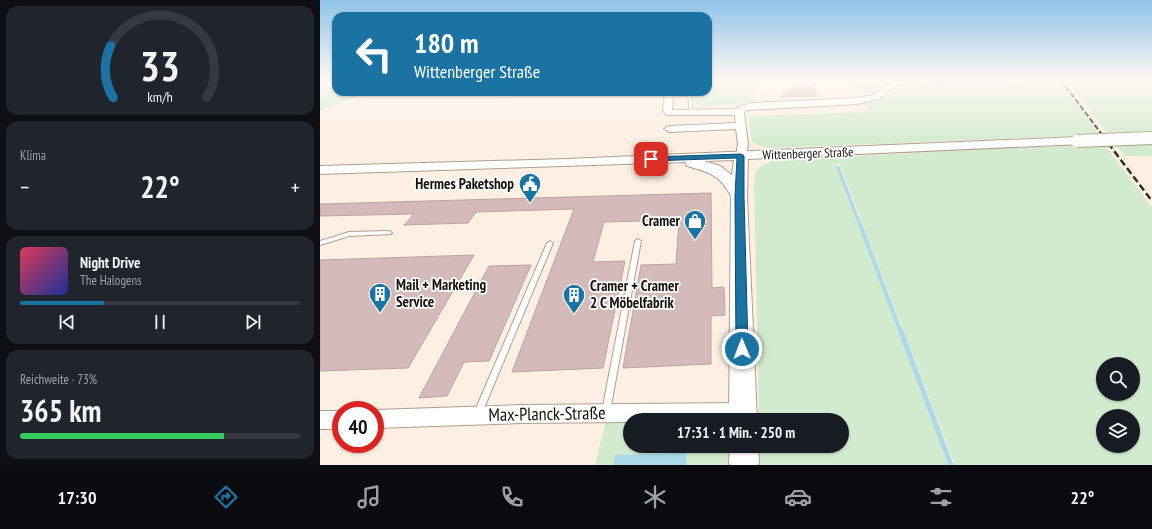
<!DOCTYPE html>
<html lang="de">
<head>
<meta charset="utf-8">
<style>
	body { margin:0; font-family:"PT Sans Narrow",sans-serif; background:#20242c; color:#f1f3f6; height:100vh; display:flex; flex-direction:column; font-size:15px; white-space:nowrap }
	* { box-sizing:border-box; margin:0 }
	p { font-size:13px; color:#9ea1a6 }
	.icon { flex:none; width:22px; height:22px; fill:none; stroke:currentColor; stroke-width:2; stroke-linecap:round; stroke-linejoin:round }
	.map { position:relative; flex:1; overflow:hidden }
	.drawer { display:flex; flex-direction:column; gap:6px; padding:6px; background:#0d0f14; width:320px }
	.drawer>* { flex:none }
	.top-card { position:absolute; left:12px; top:12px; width:380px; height:84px; border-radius:12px; box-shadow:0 1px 3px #0004; background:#1a73a2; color:#fff; overflow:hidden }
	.fabs { position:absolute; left:776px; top:357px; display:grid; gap:8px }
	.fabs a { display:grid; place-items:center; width:44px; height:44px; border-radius:50%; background:#171b24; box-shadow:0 1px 3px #0004; font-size:20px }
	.speed { position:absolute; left:12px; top:401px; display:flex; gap:8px; font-size:20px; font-weight:700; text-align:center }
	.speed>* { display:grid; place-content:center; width:52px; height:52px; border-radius:50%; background:#171b24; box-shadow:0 1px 3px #0004; line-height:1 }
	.speed .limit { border:6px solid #d22; background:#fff; color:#111 }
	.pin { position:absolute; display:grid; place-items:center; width:34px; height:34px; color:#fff; margin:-17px; border-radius:8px; box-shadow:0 2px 6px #0006 }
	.me { position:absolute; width:44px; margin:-22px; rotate:359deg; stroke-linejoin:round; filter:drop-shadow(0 0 3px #0008) }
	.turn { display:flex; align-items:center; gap:14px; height:84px; padding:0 16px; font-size:18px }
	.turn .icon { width:52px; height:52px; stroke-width:2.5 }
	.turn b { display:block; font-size:28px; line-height:34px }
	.big { font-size:30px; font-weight:700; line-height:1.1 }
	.drawer .widget { flex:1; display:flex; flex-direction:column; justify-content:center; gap:6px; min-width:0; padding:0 14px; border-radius:12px; background:#20242c }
	.drawer .dial { align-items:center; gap:0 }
	.dial svg { height:104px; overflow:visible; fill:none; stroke:#363941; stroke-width:7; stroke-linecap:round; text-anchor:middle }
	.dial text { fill:#f1f3f6; stroke:none }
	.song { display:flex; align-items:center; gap:12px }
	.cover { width:48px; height:48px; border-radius:6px; background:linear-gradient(135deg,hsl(350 70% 55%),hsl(230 70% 35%)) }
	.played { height:4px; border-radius:2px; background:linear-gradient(90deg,#1a73a2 30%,#363941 30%) }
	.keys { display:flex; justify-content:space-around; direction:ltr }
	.heat { display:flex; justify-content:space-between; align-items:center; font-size:22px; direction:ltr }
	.charge { height:6px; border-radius:3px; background:linear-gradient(90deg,#34c759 73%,#363941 0) }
	.trip { position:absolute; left:303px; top:413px; width:226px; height:40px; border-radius:20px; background:#171b24; box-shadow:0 1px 3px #0004; font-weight:700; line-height:40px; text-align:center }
	.tab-bar { display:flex; height:64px; justify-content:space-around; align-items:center; background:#090b0e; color:#9ea1a6 }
	.tab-bar .icon { width:28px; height:28px }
	.tab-bar .active { color:#1a73a2 }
	.tab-bar b { font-size:18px; color:#f1f3f6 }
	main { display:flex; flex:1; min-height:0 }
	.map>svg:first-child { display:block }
	.green { fill:#d2ebce; fill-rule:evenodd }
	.water { fill:#abd9ea }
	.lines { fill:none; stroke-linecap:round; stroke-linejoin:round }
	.stream-far2 { stroke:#abd9ea; stroke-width:3 }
	.stream-far1 { stroke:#abd9ea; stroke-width:4 }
	.stream { stroke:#abd9ea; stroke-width:5 }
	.building { fill:#d4bbba; stroke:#bba4a2 }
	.lane-casing { stroke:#b09f91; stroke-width:2 }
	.street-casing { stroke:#b09f91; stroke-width:2 }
	.secondary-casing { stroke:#b09f91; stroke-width:2 }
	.lane { fill:#fff; fill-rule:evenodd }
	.street { fill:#fff; fill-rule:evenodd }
	.secondary { fill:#fff; fill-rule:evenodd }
	.rail-far1 { stroke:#342d27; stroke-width:2; stroke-dasharray:5.5 2.5; stroke-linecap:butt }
	.rail { stroke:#342d27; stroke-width:2.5; stroke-dasharray:7 3.5; stroke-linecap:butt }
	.secondary-bridge-casing { stroke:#b09f91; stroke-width:14; stroke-linecap:butt }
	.secondary-bridge { stroke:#fff; stroke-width:12 }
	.route { fill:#1a73a2; stroke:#114b69 }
	.labels { text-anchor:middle; stroke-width:3.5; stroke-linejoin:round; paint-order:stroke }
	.far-street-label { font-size:13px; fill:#19130e; stroke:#fff }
	.poi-label { font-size:15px; font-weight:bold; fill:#19130e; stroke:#fff; text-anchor:end }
	.near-street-label { font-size:18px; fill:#19130e; stroke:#fff }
</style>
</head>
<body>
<main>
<section class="drawer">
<div class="widget dial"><svg viewBox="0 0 100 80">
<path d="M14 69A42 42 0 1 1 86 69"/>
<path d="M14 69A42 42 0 0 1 12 29" stroke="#1a73a2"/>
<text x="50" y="56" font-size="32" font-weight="700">33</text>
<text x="50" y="72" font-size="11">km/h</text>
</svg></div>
<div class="widget"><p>Klima</p>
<div class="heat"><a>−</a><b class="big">22°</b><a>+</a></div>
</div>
<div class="widget">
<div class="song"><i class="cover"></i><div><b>Night Drive</b><p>The Halogens</p></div></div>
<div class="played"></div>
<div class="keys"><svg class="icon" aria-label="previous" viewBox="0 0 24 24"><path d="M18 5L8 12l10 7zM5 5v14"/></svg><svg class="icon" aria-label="pause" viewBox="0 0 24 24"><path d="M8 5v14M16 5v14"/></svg><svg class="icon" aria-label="next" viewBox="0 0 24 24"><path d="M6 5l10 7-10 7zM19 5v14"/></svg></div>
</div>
<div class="widget"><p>Reichweite · 73%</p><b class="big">365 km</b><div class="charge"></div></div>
</section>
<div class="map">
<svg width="832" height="465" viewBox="0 0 832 465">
	<rect width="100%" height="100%" fill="#feefe3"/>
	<path class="green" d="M388 80H399L407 84 446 80H491L434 84 433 102 380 107 362 92H388Z
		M514 80H578L549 93Z
		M703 80H740L780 135 451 148 442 147 432 141 428 116 549 112 544 103 566 97 580 86 591 83 689 82Z
		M747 80H832V132L788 134Z
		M16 86V92H49L0 111V88Z
		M832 141V156H805L795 144Z
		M784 144 832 207V465H635L519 163 516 164 629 465H439V446H522V420H439L434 184C436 171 436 165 450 163L449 160ZM783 364H813V394H783ZM783 416H813V446H783Z
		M286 421H310V446H411L409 465H275Z"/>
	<path class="water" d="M366 453V465H293L295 455Z"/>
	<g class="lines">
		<path class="stream-far2" d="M518 167 540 225"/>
		<path class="stream-far1" d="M540 224 580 330"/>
		<path class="stream" d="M580 329 631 465"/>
	</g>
	<path class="building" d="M477 84 494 87 497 96 461 97Z
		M391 193 392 288 404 287 405 315 391 316V364L303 368 321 265 356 264 359 220 284 222 273 262 305 261 283 368 192 372 254 209 156 212 148 223 84 225 94 214 0 216V204Z
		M154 255 88 368 0 371V260Z
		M211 265 169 361 144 362 127 396 99 398 169 266Z"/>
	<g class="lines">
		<g class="lane-casing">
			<path id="lane" d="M348 93 371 94 373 114 370 113 368 96 349 95H348Z
				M69 231 72 233 71 234 29 236 0 245V241L29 232Z
				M318 239 321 241 290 411 289 414 286 415 283 414 282 411 315 241Z
				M230 241 233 243 162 413 161 416 158 417 155 416 154 413 227 243Z"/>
		</g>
		<g class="street-casing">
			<path id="street" d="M583 80H689L685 82 587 83 576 86 559 99 537 104 427 110 424 113 428 144 426 156 421 159 416 156 418 144 416 129 349 132 344 129 349 126 416 123 415 115H347L343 111 345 92H353L352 110 417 109 421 106 432 103 537 98 553 95 570 82Z
				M423 403 430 406 433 412 430 418 425 420H310V422L201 423 55 428V410L201 405Z
				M0 411H21V429H0Z"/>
		</g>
		<g class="secondary-casing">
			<path id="secondary" d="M757 137 762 138 764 141 762 144 428 159 427 196 437 420H409L411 196C400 175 389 172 367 166L365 162 0 174V166L247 159ZM414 160 412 175 400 166 384 161Z
				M410 446H438L439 465H409Z"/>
		</g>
		<use href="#lane" class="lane"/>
		<use href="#street" class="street"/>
		<use href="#secondary" class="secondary"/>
		<path class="rail-far1" d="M741 80 789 144"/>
		<path class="rail" d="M788 143 832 201"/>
		<g class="secondary-bridge-casing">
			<path id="secondary-bridge" d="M757 141 832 138"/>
		</g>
		<use href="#secondary-bridge" class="secondary-bridge"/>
	</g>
	<linearGradient id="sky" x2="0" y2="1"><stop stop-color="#8fc3e9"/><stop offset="0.55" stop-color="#fff8f2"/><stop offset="1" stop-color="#fff8f2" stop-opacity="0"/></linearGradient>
	<rect width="832" height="145" fill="url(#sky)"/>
	<path class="route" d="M421 154 424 156V196L428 349 426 353 422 354 418 353 416 349 415 196 417 158 331 161 328 159 331 157Z"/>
	<defs>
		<g id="civic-pin" transform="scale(1.15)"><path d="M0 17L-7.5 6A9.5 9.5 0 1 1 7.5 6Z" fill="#1a73a2" stroke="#fff"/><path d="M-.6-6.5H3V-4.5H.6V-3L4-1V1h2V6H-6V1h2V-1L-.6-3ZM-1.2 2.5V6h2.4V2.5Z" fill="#fff"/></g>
		<g id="shop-pin" transform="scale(1.15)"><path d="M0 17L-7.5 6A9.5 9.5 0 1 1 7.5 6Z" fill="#1a73a2" stroke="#fff"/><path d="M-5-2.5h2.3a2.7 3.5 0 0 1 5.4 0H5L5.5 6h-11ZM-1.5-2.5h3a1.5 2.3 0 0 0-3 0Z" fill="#fff"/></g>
		<g id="building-pin" transform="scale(1.15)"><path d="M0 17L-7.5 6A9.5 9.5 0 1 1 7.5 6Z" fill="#1a73a2" stroke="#fff"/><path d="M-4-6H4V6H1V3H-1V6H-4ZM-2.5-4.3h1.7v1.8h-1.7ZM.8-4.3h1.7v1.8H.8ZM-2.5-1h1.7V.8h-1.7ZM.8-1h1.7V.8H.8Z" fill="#fff"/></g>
	</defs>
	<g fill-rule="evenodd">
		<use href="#civic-pin" x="210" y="184"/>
		<use href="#shop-pin" x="375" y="221"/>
		<use href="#building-pin" x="60" y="294"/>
		<use href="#building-pin" x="254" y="295"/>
	</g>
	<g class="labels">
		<g class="far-street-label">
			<text transform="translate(488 153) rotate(-2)" y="5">Wittenberger Straße</text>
		</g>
		<g class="poi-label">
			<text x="194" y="189">Hermes Paketshop</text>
			<text x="360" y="226">Cramer</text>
			<text x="76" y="290" text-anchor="start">Mail + Marketing<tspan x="76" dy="17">Service</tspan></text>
			<text x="270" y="291" text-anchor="start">Cramer + Cramer<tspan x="270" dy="17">2 C Möbelfabrik</tspan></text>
		</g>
		<g class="near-street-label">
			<text transform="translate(227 414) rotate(-1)" y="6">Max-Planck-Straße</text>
		</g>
	</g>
</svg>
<div class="fabs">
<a><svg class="icon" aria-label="search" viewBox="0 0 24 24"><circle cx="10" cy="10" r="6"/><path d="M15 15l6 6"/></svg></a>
<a><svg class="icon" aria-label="layers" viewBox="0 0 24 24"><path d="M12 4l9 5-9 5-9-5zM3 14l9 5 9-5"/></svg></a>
</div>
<div class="speed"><div class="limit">40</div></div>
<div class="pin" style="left:331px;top:159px;background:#d93025"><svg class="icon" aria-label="arrive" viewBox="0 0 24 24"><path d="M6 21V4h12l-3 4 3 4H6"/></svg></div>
<svg class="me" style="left:422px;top:349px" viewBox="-20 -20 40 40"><circle r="17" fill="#1a73a2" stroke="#fff" stroke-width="3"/><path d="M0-11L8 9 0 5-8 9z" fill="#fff"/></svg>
<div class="trip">17:31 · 1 Min. · 250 m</div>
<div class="top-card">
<div class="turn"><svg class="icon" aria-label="left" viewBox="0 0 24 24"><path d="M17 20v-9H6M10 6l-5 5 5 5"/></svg><div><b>180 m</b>Wittenberger Straße</div></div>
</div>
</div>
</main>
<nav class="tab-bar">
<b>17:30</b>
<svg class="icon active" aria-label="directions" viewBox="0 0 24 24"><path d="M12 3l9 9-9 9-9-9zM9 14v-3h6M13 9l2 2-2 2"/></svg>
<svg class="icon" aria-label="music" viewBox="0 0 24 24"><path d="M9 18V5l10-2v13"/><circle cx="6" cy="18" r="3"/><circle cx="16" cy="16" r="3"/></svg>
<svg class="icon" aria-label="phone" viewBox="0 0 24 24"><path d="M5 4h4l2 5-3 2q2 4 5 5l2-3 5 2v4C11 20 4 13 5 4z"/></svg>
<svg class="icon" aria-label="climate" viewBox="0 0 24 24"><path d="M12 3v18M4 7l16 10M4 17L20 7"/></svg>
<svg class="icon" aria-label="car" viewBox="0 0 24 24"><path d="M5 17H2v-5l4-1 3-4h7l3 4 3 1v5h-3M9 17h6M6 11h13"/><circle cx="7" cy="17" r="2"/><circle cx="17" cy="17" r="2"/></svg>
<svg class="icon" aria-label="filters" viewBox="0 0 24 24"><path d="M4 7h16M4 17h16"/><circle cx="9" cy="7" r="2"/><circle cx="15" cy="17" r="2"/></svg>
<b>22°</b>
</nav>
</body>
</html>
